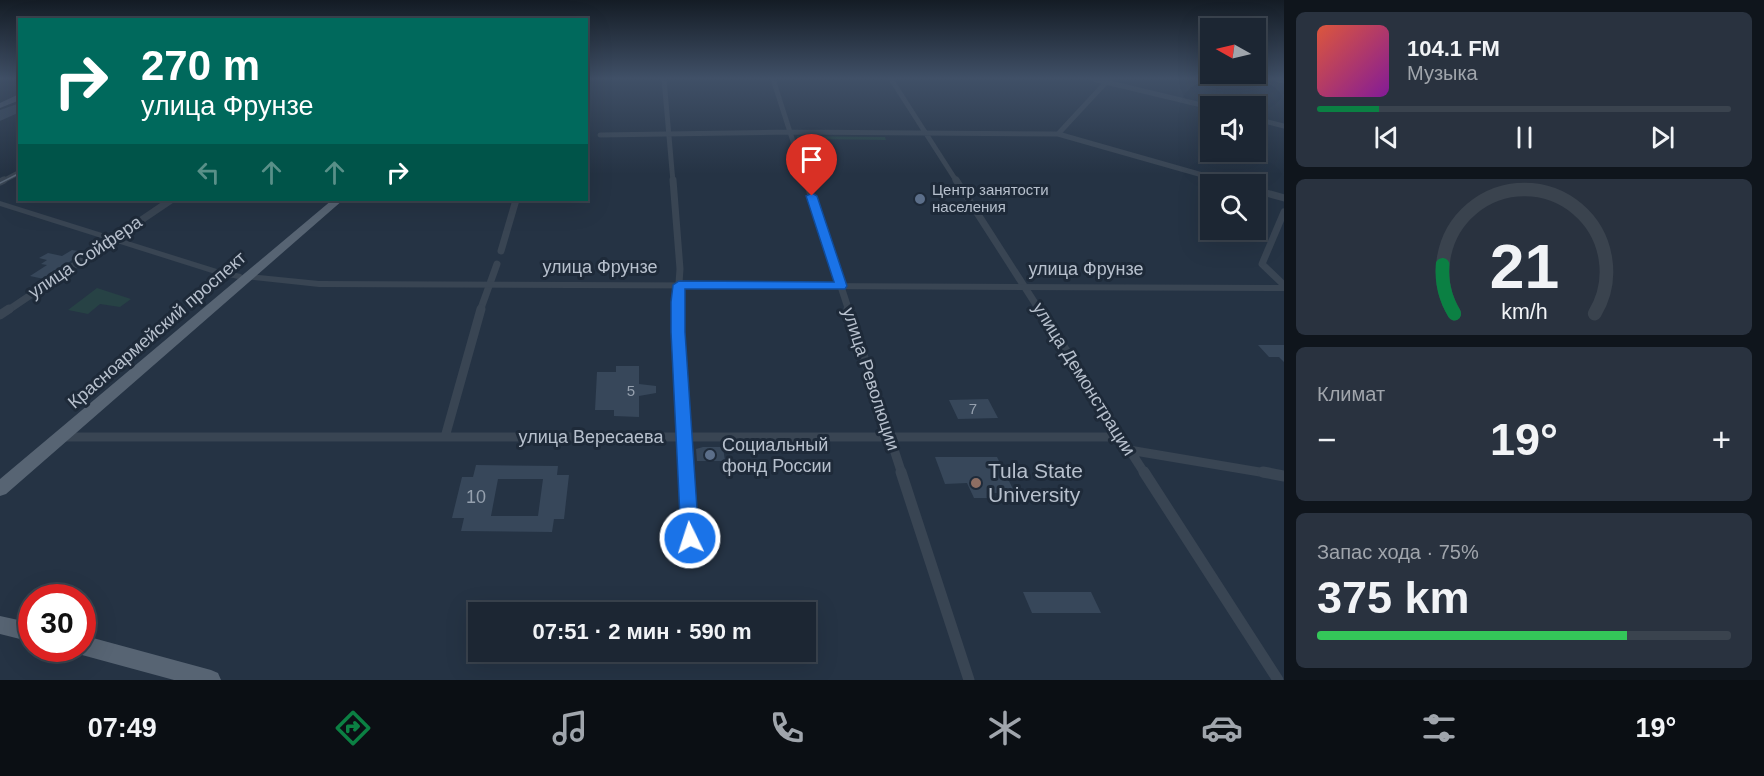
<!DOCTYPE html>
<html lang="ru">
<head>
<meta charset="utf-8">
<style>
	body { margin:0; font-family:Arial,sans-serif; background:#29323f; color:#f1f3f6; height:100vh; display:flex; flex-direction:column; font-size:22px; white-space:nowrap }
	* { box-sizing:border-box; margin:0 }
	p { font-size:20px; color:#a0a5ac }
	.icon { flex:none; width:33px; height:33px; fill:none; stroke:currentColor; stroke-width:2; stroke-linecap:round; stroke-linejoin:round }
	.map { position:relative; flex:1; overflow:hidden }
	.drawer { display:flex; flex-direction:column; gap:12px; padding:12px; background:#0f151c; width:480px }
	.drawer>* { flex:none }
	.guide { position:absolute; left:18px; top:18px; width:570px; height:183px; border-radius:0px; box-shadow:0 6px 24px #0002,0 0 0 2px #3a434e; background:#00695c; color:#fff; overflow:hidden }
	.needle { width:39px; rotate:278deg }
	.fabs { position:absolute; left:1200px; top:18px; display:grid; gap:12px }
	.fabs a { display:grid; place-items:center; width:66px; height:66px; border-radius:0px; background:#1c2633; box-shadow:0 6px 24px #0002,0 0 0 2px #3a434e; font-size:30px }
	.speed { position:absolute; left:18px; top:584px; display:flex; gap:12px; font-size:30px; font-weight:700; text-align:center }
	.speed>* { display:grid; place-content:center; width:78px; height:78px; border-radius:50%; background:#1c2633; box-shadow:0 6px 24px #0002,0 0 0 2px #3a434e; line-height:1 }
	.speed .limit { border:9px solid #d22; background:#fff; color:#111 }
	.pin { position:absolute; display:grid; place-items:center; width:51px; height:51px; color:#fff; margin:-62px -26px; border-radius:50% 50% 50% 0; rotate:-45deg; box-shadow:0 0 6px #0007 }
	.pin .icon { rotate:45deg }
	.me { position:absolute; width:66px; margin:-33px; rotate:356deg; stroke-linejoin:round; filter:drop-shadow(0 0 4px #0008) }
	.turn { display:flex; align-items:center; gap:21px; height:126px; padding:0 24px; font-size:27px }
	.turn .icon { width:78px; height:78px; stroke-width:2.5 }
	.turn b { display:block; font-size:42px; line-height:51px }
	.lanes { display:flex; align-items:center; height:57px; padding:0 24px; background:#0003; justify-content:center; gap:30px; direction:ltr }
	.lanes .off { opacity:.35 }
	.big { font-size:45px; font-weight:800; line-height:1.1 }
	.drawer .tile { flex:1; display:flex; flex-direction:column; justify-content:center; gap:9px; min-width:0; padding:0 21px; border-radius:9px; background:#29323f }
	.drawer .dial { align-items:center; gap:0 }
	.dial svg { height:156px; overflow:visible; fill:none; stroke:#3a434e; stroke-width:7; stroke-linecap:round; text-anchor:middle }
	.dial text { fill:#f1f3f6; stroke:none }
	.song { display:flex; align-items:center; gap:18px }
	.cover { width:72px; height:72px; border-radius:9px; background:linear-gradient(135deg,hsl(10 70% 55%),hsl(290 70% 35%)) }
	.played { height:6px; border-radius:3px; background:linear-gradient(90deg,#0b8043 15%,#3a434e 15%) }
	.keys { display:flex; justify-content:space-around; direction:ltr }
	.heat { display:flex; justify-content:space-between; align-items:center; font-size:33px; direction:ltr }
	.charge { height:9px; border-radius:4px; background:linear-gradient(90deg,#34c759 75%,#3a434e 0) }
	.trip { position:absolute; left:468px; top:602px; width:348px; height:60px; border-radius:0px; background:#1c2633; box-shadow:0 6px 24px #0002,0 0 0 2px #3a434e; font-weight:800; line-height:60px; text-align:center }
	.tabs { display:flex; height:96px; justify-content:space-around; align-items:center; background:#0b0f14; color:#a0a5ac }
	.tabs .icon { width:42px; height:42px }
	.tabs .active { color:#0b8043 }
	.tabs b { font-size:27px; color:#f1f3f6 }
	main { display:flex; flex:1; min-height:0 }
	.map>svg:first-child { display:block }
	.green { fill:#274245 }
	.building { fill:#37475a; fill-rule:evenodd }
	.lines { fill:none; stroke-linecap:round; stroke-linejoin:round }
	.minor-far3 { stroke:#394553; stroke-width:5 }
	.minor-far2 { stroke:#394553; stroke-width:7 }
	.minor-far1 { stroke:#394553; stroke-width:9 }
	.minor { stroke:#394553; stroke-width:11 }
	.tertiary { fill:#394553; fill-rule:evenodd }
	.secondary { fill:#475367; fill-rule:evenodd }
	.primary { fill:#576473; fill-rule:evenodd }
	.tram { stroke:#5b697a; stroke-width:1.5 }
	.route { fill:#1a73e8; stroke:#114b97; stroke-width:1.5 }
	.service-dot { fill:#5c6f8a; stroke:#1e2a39; stroke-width:2 }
	.education-dot { fill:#8d6e63; stroke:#1e2a39; stroke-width:2 }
	.labels { text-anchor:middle; stroke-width:6; stroke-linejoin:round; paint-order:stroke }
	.far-poi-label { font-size:15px; fill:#b7c0cd; stroke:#1e2a39; text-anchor:start }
	.number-label { font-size:15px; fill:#95a0ae }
	.street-label { font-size:18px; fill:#b7c0cd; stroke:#1e2a39 }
	.poi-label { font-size:18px; fill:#b7c0cd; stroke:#1e2a39; text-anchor:start }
	.near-number-label { font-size:18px; fill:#95a0ae }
	.near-poi-label { font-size:21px; fill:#b7c0cd; stroke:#1e2a39; text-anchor:start }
</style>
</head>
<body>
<main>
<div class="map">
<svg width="1284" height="680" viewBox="0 0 1284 680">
	<rect width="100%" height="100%" fill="#253344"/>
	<path class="green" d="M797 136 885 137 886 140 806 139 807 144H798Z
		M97 288 131 299 120 307 100 304 88 314 68 310Z"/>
	<path class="building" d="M20 103V112L0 121V110Z
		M72 250 84 252 44 279 30 276 47 265 41 264 47 260 39 258 48 253 62 256Z
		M1258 345H1284V362L1279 357H1269Z
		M616 366H639V384L656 386V393L639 396V417L614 416V410H595L597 372H616Z
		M988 399 998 418 958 419 949 400Z
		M703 447H723L725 461H697L696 449Z
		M935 457H997L1015 493H987L990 498H974L967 483 945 484Z
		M476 465 558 466 557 475H569L564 519H554L552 532 461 531 464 518H452L462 477H473ZM498 479H543L538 516H491Z
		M1023 592H1091L1101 613H1032Z"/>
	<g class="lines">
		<path class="minor-far3" d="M664 79 673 182
			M773 79 806 182
			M891 79 957 182
			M1093 79 1210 107
			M1276 79 1284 81
			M1256 119 1284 126
			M1058 134 1109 79
			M600 135 790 132 1058 134 1227 182
			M1 182 20 172"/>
		<path class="minor-far2" d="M673 180 680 269 677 311
			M806 180 849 311
			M956 180 1040 311
			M1222 180 1236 184
			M0 182 4 180
			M1256 190 1284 198
			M1284 212 1262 264 1284 285
			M501 251 516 200
			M7 311 171 200
			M480 311 497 264"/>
		<path class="minor-far1" d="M677 309 686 474
			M848 309 902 474
			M1039 309 1145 474
			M0 315 9 309
			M61 437H1121
			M445 437 481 309
			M1129 450 1272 474"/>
		<path class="minor" d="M686 472 691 558
			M901 472 969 680
			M1144 472 1278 680
			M1263 472 1284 476"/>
		<path class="tertiary" d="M0 201 220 270 241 274 243 276 238 279 215 274 0 206Z
			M248 274 319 281 1284 285V291L319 287 245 279 243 277Z"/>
		<path class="secondary" d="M17 95H20V100L0 108V103Z"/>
		<path class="primary" d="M332 200H343L6 494 0 496V479Z
			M0 616 32 623V642L0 634Z
			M82 635 211 670 218 673 221 680H174L82 655 75 652 73 648H82Z"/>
		<path class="tram" d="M0 183 20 173"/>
	</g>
	<linearGradient id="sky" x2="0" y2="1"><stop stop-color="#141c25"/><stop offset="0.45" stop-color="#405067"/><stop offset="1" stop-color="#405067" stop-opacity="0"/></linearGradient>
	<rect width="1284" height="174" fill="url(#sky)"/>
	<path class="route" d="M812 193 817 196 847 286 845 289H685V332L699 538 696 543 690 546 684 543 681 538 671 332V302L673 285 679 281 834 282 806 196Z"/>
	<g class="service-dot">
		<circle cx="920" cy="199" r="6"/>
		<circle cx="710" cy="455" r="6"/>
	</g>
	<circle class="education-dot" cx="976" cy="483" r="6"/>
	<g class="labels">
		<g class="far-poi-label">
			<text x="932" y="195">Центр занятости<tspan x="932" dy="17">населения</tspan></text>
		</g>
		<g class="number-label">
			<text x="631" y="396">5</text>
			<text x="973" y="414">7</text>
		</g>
		<g class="street-label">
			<text transform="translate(85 257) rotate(-34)" y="6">улица Сойфера</text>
			<text x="600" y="273">улица Фрунзе</text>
			<text x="1086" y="275">улица Фрунзе</text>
			<text transform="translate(157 330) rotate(-41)" y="6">Красноармейский проспект</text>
			<text transform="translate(871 379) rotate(72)" y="6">улица Революции</text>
			<text transform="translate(1084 379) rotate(58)" y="6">улица Демонстрации</text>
			<text x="591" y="443">улица Вересаева</text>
		</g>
		<g class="poi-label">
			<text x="722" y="451">Социальный<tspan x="722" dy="21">фонд России</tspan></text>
		</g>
		<g class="near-number-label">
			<text x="476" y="503">10</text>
		</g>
		<g class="near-poi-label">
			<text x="988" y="478">Tula State<tspan x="988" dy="24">University</tspan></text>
		</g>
	</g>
</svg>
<div class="fabs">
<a><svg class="needle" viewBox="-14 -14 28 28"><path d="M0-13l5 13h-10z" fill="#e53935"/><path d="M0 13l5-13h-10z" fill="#a0a5ac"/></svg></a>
<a><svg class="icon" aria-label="sound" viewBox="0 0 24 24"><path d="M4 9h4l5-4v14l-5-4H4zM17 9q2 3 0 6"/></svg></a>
<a><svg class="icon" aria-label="search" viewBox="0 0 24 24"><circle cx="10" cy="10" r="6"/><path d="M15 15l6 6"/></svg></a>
</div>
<div class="speed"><div class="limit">30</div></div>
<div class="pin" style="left:812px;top:196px;background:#d93025"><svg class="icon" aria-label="arrive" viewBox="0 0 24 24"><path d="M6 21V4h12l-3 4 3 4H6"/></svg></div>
<svg class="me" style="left:690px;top:538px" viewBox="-20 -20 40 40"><circle r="17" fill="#1a73e8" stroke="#fff" stroke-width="3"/><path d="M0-11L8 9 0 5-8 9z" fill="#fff"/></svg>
<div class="trip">07:51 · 2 мин · 590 m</div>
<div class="guide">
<div class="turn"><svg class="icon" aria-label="right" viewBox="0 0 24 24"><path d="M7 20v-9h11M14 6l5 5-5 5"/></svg><div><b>270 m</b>улица Фрунзе</div></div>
<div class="lanes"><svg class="icon off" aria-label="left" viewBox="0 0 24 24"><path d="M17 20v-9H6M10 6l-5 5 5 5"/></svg><svg class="icon off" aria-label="ahead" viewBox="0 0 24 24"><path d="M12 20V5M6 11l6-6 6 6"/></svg><svg class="icon off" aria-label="ahead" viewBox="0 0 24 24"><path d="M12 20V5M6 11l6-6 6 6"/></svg><svg class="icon" aria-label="right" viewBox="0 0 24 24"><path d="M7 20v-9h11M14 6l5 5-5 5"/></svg></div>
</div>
</div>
<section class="drawer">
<div class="tile">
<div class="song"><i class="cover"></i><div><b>104.1 FM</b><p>Музыка</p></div></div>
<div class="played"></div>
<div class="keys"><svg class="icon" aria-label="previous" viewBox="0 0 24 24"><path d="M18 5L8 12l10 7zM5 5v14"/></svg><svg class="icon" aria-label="pause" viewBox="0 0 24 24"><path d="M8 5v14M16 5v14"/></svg><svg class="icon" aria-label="next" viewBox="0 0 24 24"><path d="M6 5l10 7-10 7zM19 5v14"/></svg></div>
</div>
<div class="tile dial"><svg viewBox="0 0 100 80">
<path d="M14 69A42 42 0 1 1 86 69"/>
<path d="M14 69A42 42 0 0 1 8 44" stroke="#0b8043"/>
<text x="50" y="56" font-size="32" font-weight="700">21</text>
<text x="50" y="72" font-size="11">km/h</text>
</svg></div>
<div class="tile"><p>Климат</p>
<div class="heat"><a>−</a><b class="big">19°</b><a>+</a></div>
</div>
<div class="tile"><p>Запас хода · 75%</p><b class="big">375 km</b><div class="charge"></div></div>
</section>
</main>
<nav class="tabs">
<b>07:49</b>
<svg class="icon active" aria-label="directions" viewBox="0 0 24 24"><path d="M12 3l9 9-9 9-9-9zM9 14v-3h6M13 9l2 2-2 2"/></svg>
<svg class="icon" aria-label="music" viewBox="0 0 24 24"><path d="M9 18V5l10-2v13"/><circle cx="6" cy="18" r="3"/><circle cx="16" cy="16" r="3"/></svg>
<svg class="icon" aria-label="phone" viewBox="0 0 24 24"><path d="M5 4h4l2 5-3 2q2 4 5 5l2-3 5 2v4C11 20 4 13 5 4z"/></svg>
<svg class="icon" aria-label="climate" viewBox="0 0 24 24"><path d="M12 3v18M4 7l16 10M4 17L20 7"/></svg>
<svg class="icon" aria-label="car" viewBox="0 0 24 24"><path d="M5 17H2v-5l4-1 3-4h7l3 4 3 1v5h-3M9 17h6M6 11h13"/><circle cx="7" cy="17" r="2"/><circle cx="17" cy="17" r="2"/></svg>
<svg class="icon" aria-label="filters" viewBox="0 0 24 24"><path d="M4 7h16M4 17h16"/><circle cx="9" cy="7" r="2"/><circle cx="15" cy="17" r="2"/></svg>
<b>19°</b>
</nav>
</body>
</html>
